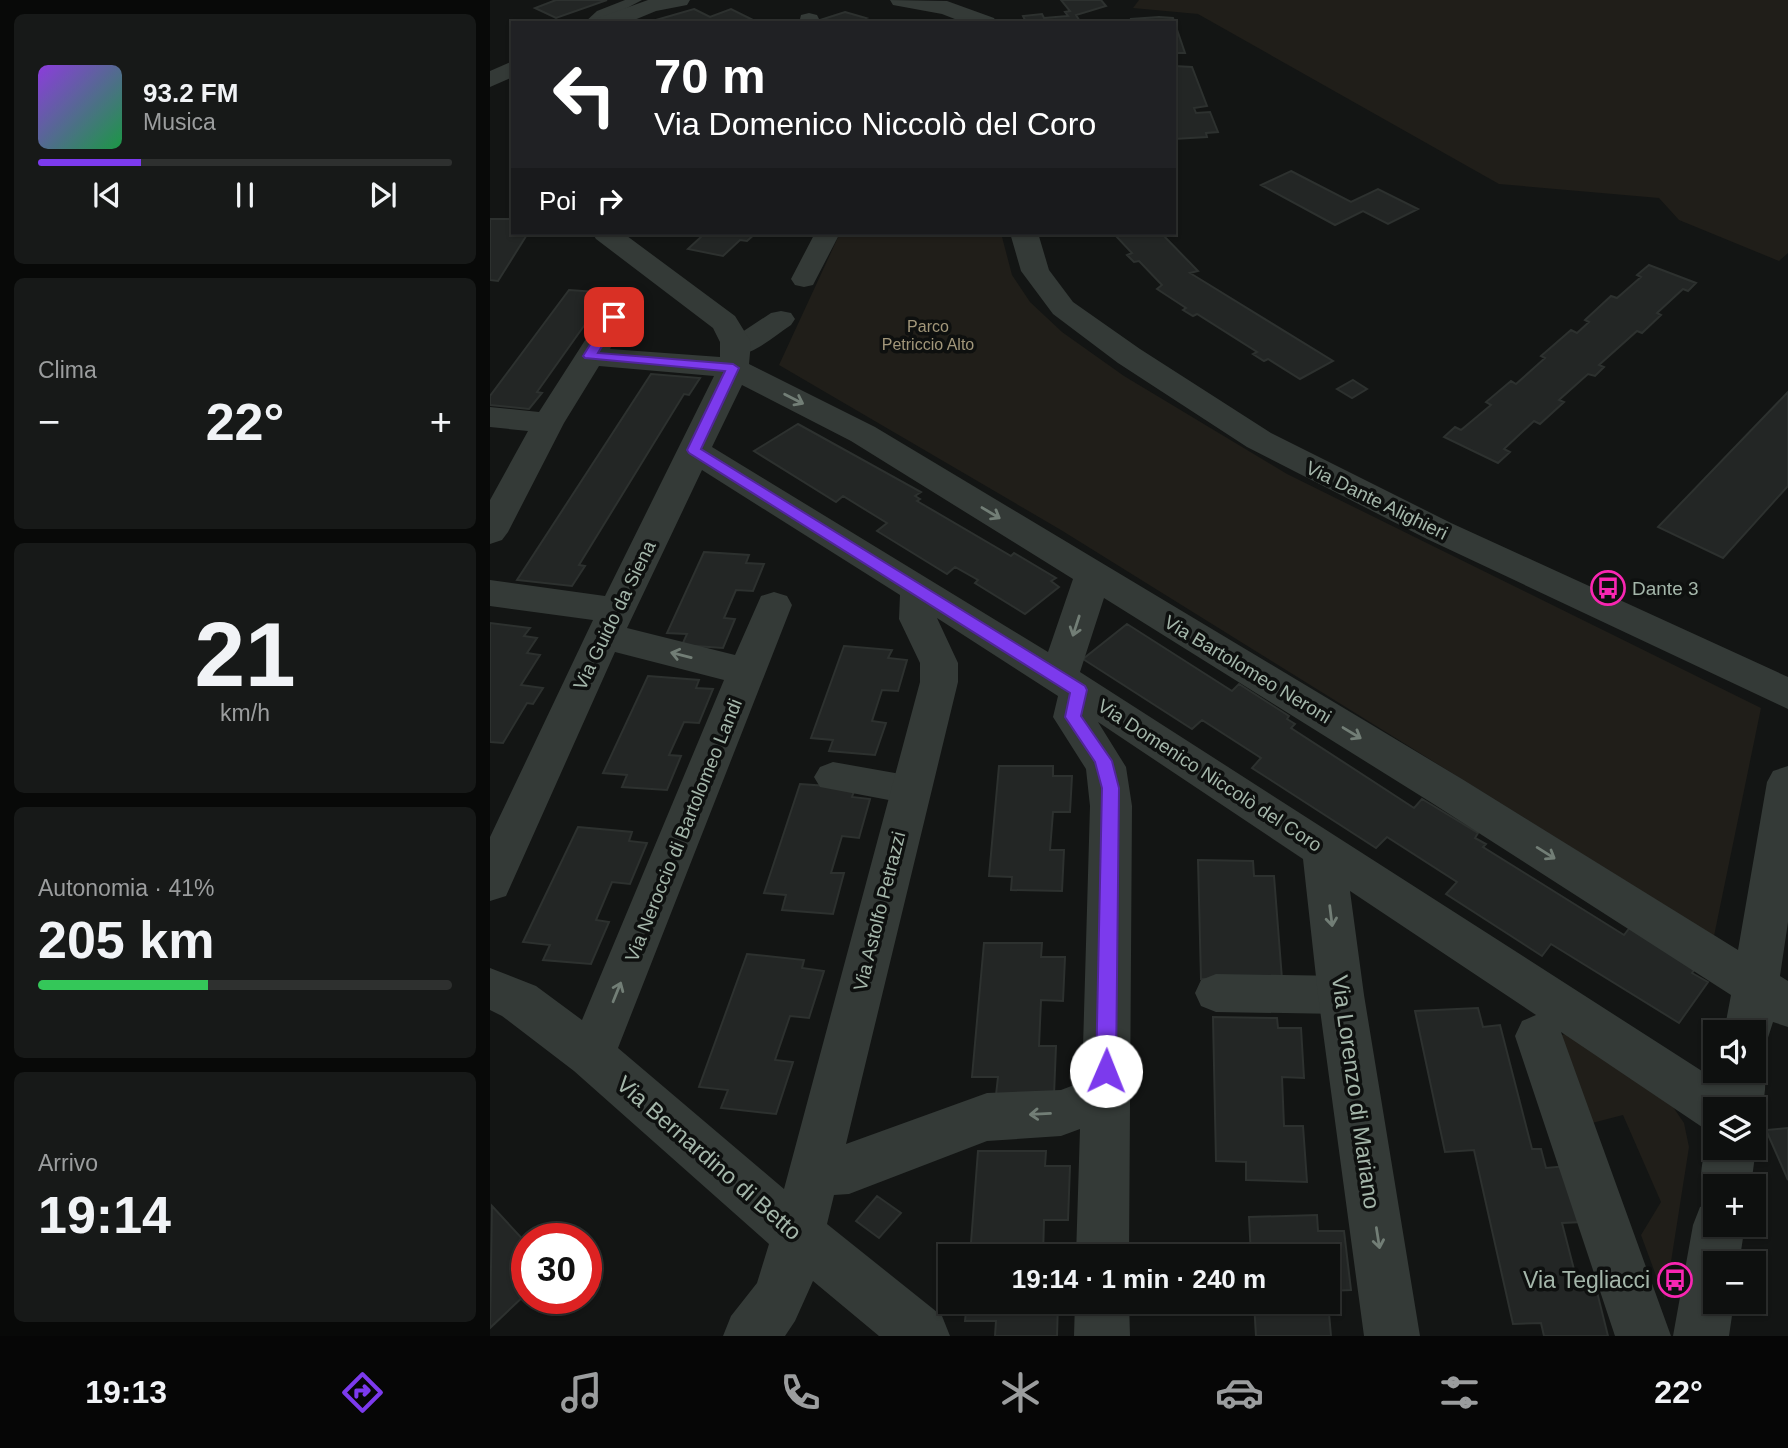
<!DOCTYPE html>
<html lang="it">
<head>
<meta charset="utf-8">
<style>
	body { margin:0; font-family:Helvetica,sans-serif; background:#171918; color:#f1f3f6; height:100vh; display:flex; flex-direction:column; font-size:26px; white-space:nowrap }
	* { box-sizing:border-box; margin:0 }
	p { font-size:23px; color:#9b9d9e }
	.icon { flex:none; width:38px; height:38px; fill:none; stroke:currentColor; stroke-width:2; stroke-linecap:round; stroke-linejoin:round }
	.map { position:relative; flex:1; overflow:hidden }
	.side { display:flex; flex-direction:column; gap:14px; padding:14px; background:#080908; width:490px }
	.side>* { flex:none }
	.banner { position:absolute; left:21px; top:21px; width:665px; height:214px; border-radius:0px; box-shadow:0 2px 5px #0004,0 0 0 2px #2e302f; background:#202124; color:#fff; overflow:hidden }
	.buttons { position:absolute; left:1213px; top:1020px; display:grid; gap:14px }
	.buttons a { display:grid; place-items:center; width:63px; height:63px; border-radius:0px; background:#0e100f; box-shadow:0 2px 5px #0004,0 0 0 2px #2e302f; font-size:35px }
	.speed { position:absolute; left:21px; top:1223px; display:flex; gap:14px; font-size:35px; font-weight:700; text-align:center }
	.speed>* { display:grid; place-content:center; width:91px; height:91px; border-radius:50%; background:#0e100f; box-shadow:0 2px 5px #0004,0 0 0 2px #2e302f; line-height:1 }
	.speed .limit { border:10px solid #d22; background:#fff; color:#111 }
	.pin { position:absolute; display:grid; place-items:center; width:60px; height:60px; color:#fff; margin:-30px; border-radius:14px; box-shadow:0 4px 10px #0006 }
	.me { position:absolute; width:77px; margin:-38px; rotate:1deg; stroke-linejoin:round; filter:drop-shadow(0 0 5px #0008) }
	.turn { display:flex; align-items:center; gap:24px; height:147px; padding:0 28px; font-size:32px }
	.turn .icon { width:91px; height:91px; stroke-width:2.5 }
	.turn b { display:block; font-size:49px; line-height:60px }
	.then { display:flex; align-items:center; height:66px; padding:0 28px; background:#0003; gap:14px; font-size:26px }
	.big { font-size:52px; font-weight:700; line-height:1.1 }
	.side .widget { flex:1; display:flex; flex-direction:column; justify-content:center; gap:10px; min-width:0; padding:0 24px; border-radius:10px; background:#171918 }
	.side .dial { align-items:center; gap:0 }
	.dial b { font-size:91px; line-height:1 }
	.song { display:flex; align-items:center; gap:21px }
	.cover { width:84px; height:84px; border-radius:10px; background:linear-gradient(135deg,hsl(270 70% 55%),hsl(140 70% 35%)) }
	.played { height:7px; border-radius:4px; background:linear-gradient(90deg,#7c3aed 25%,#2e302f 25%) }
	.keys { display:flex; justify-content:space-around; direction:ltr }
	.heat { display:flex; justify-content:space-between; align-items:center; font-size:38px; direction:ltr }
	.charge { height:10px; border-radius:5px; background:linear-gradient(90deg,#34c759 41%,#2e302f 0) }
	.trip { position:absolute; left:448px; top:1244px; width:402px; height:70px; border-radius:0px; background:#0e100f; box-shadow:0 2px 5px #0004,0 0 0 2px #2e302f; font-weight:700; line-height:70px; text-align:center }
	.tabs { display:flex; height:112px; justify-content:space-around; align-items:center; background:#060606; color:#9b9d9e }
	.tabs .icon { width:49px; height:49px }
	.tabs .on { color:#7c3aed }
	.tabs b { font-size:32px; color:#f1f3f6 }
	main { display:flex; flex:1; min-height:0 }
	.map>svg:first-child { display:block }
	.green { fill:#201e19 }
	.building { fill:#232625; stroke:#2d312f; stroke-width:2 }
	.lines { fill:none; stroke-linecap:round; stroke-linejoin:round }
	.service { fill:#343a37; fill-rule:evenodd }
	.pedestrian { fill:#343a37; fill-rule:evenodd }
	.minor { fill:#343a37; fill-rule:evenodd }
	.tertiary { fill:#343a37; fill-rule:evenodd }
	.oneway { stroke:#727e76 }
	.route { fill:#7c3aed; stroke:#51269a; stroke-width:2 }
	.labels { text-anchor:middle; stroke-width:7; stroke-linejoin:round; paint-order:stroke }
	.far-park-label { font-size:16px; fill:#a2977a; stroke:#0e100f }
	.street-label { font-size:19px; fill:#a4b6aa; stroke:#0e100f }
	.poi-label { font-size:19px; fill:#a4b6aa; stroke:#0e100f; text-anchor:start }
	.near-street-label { font-size:23px; fill:#a4b6aa; stroke:#0e100f }
	.near-poi-label { font-size:23px; fill:#a4b6aa; stroke:#0e100f; text-anchor:end }
</style>
</head>
<body>
<main>
<section class="side">
<div class="widget">
<div class="song"><i class="cover"></i><div><b>93.2 FM</b><p>Musica</p></div></div>
<div class="played"></div>
<div class="keys"><svg class="icon" aria-label="previous" viewBox="0 0 24 24"><path d="M18 5L8 12l10 7zM5 5v14"/></svg><svg class="icon" aria-label="pause" viewBox="0 0 24 24"><path d="M8 5v14M16 5v14"/></svg><svg class="icon" aria-label="next" viewBox="0 0 24 24"><path d="M6 5l10 7-10 7zM19 5v14"/></svg></div>
</div>
<div class="widget"><p>Clima</p>
<div class="heat"><a>−</a><b class="big">22°</b><a>+</a></div>
</div>
<div class="widget dial"><b>21</b><p>km/h</p></div>
<div class="widget"><p>Autonomia · 41%</p><b class="big">205 km</b><div class="charge"></div></div>
<div class="widget"><p>Arrivo</p><b class="big">19:14</b></div>
</section>
<div class="map">
<svg width="1298" height="1336" viewBox="0 0 1298 1336">
	<rect width="100%" height="100%" fill="#131514"/>
	<path class="green" d="M649 0H1298V253L1289 261 1189 220 1169 198 1009 184 708 14 643 8Z
		M350 233H511L522 275 540 302 572 332 634 376 797 474 1271 708 1224 936 571 530 289 365Z
		M1079 1033 1183 1107 1194 1123 1199 1147 1175 1300 1151 1235 1171 1202 1133 1115 1102 1123 1068 1036Z"/>
	<path class="building" d="M66 0H117L66 18 45 8Z
		M571 0H611L616 6 586 15 591 23H536L535 20 533 16 552 14 554 18 578 16 575 12 580 11Z
		M204 9 220 17 241 9 267 22H159Z
		M355 12 376 18 370 20 375 23 327 21Z
		M669 17 683 18 695 53H684V23H642L641 19Z
		M684 66 702 67 717 106 704 108 706 113 720 112 728 132 716 133 717 137 684 139Z
		M801 171 861 202 888 189 928 209 898 224 873 211 845 225 771 185Z
		M0 219H23V233H38L8 281 0 280Z
		M204 233H266L257 241 250 240 233 256 198 249 212 236 202 235Z
		M671 233 708 271 700 273 843 361 810 379 778 359 774 361 763 354 767 352 707 314 703 316 693 310 696 308 667 289 672 285 649 261 644 262 637 255 642 253 624 234Z
		M1159 265 1206 283 1198 291 1193 289 1167 313 1171 315 1152 333 1147 331 1109 365 1114 367 1105 376 1098 374 1069 400 1074 402 1050 424 1044 421 1014 449 1020 452 1008 463 954 437 965 427 971 430 1001 405 996 402 1021 381 1026 384 1055 358 1051 356 1081 330 1087 333 1099 322 1095 320 1121 296 1127 298 1151 277 1147 275Z
		M79 290 122 293 110 309H106L47 392 52 393 39 409 0 405V396Z
		M161 374 210 378 199 395 194 394 89 565 95 566 82 586 27 580Z
		M863 380 877 389 862 398 847 389Z
		M1298 392V486L1233 558 1168 527Z
		M308 424 431 492 425 496 430 499 427 501 521 556 524 553 566 578 561 581 569 587 535 614 485 583 488 580 465 567 457 574 387 531 397 523 353 496 346 502 264 451Z
		M214 552 259 555 256 563 274 564 263 591 246 590 234 618 245 619 233 648 192 645 197 634 177 633Z
		M0 623 40 628 34 636 47 638 37 653 50 655 31 685 53 688 43 704 37 703 13 743 0 742Z
		M637 624 742 691 749 684 799 716 797 719 805 724 801 728 924 808 932 799 988 833 985 838 996 844 993 847 1134 935 1141 926 1208 965 1202 973 1218 982 1189 1023 1061 944 1052 956 956 894 967 882 897 837 886 848 762 768 771 758 712 720 702 729 593 659Z
		M354 646 402 650 398 658 417 660 408 691 392 690 382 721 396 723 385 755 339 751 343 740 321 738Z
		M158 676 209 680 206 688 223 689 209 723 194 722 179 755 191 756 177 790 132 787 137 775 113 773Z
		M509 766H563V776H582L580 812H563L560 850H574L572 891 521 890 522 877 499 876Z
		M310 784 365 788 362 797 380 799 369 838 352 836 341 873H354L343 914 292 910 296 895 274 893Z
		M88 827 142 832 139 841 157 843 140 884 122 882 106 920 119 922 101 964 53 960 60 945 33 942Z
		M708 860 763 861 764 876H784L792 979H711Z
		M494 943H552L551 957H575L573 1001 551 1000 549 1046H566L564 1095H506L508 1077H482Z
		M257 954 314 960 312 968 334 971 319 1018 300 1016 285 1060 303 1062 286 1114 231 1108 238 1090 209 1087Z
		M988 1008 993 1027 1010 1025 1042 1149H1051L1056 1168 1077 1166 1092 1222 1072 1223 1087 1281 1104 1280 1118 1336H1054L1051 1323 1023 1324 984 1150 955 1152 925 1011Z
		M723 1017 787 1018 788 1028H811L814 1078 792 1077 794 1126H813L817 1182 756 1180V1162L726 1161Z
		M1298 1128V1180L1276 1130Z
		M488 1151H556L555 1166H580L578 1220H554L553 1256H480Z
		M387 1196 411 1213 389 1238 366 1221Z
		M2 1206 37 1244V1293L0 1328Z
		M827 1215 828 1231H854L861 1290 838 1291V1256H761L759 1217Z
		M477 1302H568L567 1336H505L506 1321H475Z
		M764 1302H838L841 1336H766Z"/>
	<g class="lines">
		<path class="service" d="M135 0H152L109 23H94L107 11Z"/>
		<path class="pedestrian" d="M325 233H350L323 285 314 287 305 285 301 279Z
			M291 311 301 313 305 319 301 325C282 337 260 360 237 354L233 348 237 342 281 313Z
			M343 762 433 778 439 789 433 800 420 804 330 787 324 777 330 767Z
			M726 974 851 976 866 982 872 995 866 1008 851 1014 726 1012 711 1006 705 993 711 980Z"/>
		<path class="minor" d="M319 13 327 15 331 23H309L311 15Z
			M102 233H133L245 316 261 342 259 364 385 427 972 779 1248 950 1277 782 1283 771 1298 766V922L1290 976 1298 981V1027L1283 1022 1275 1047 1264 1051V1032H1234L1241 995 942 803 614 598 590 672 1226 1080 1228 1071H1264V1053L1269 1055C1280 1079 1275 1103 1265 1127L1264 1110H1225V1148H1264V1142L1266 1148 1261 1186H1225V1225H1255L1249 1264H1225V1302H1244L1239 1336H1183L1203 1225 1210 1207 1217 1204C1206 1179 1212 1155 1223 1131L1212 1127 1071 1032 1181 1336H1125L1025 1036 1032 1021 1046 1015 860 891 874 995 930 1336H874L828 995 813 859 608 722 636 767 642 806 639 1256H586L590 1129 571 1136 497 1141 359 1194 344 1195 337 1224 452 1316 460 1336H389L323 1281 305 1321 295 1336H233L241 1316 267 1283 279 1244 84 1071 12 1016 0 1010V968L46 986 92 1020 234 680 125 652 16 896 0 901V837L103 620 0 606V580L115 596 224 376 109 366 74 423 18 532 12 540 0 544V500L38 431 0 427V407L49 412 126 292 136 289 146 292 151 298 120 349 230 357V342L223 328 106 239ZM252 385 361 441 583 579 558 652 222 447ZM212 470 410 595 409 619 430 663V682L294 1189 128 1048 302 605 297 596 284 592 271 596 245 655 137 628ZM447 618 568 696 563 717 596 769 600 806 592 1082 571 1090 497 1093 356 1144 468 682V663Z
			M585 1302H639L640 1336H584Z"/>
		<path class="tertiary" d="M158 0H200L197 5 166 11 137 23H105L108 18Z
			M400 0 457 1 504 18 507 23H475L452 14 403 5Z
			M23 61V77L0 87V71Z
			M520 233H548L559 270 583 302 650 349 781 433 961 523 1298 677V709L937 539 757 447 628 363 563 314 531 271Z"/>
	</g>
	<defs><path id="oneway-shaft" d="M-6 0H5M1.5-3L5.5 0L1.5 3" fill="none" stroke-width="1.6" stroke-linecap="round" stroke-linejoin="round" transform="scale(1.75)"/></defs>
	<g class="oneway">
		<use href="#oneway-shaft" transform="translate(304 399) rotate(27)"/>
		<use href="#oneway-shaft" transform="translate(501 513) rotate(31)"/>
		<use href="#oneway-shaft" transform="translate(586 626) rotate(108)"/>
		<use href="#oneway-shaft" transform="translate(191 655) rotate(-166)"/>
		<use href="#oneway-shaft" transform="translate(862 733) rotate(31)"/>
		<use href="#oneway-shaft" transform="translate(1056 853) rotate(32)"/>
		<use href="#oneway-shaft" transform="translate(841 916) rotate(83)"/>
		<use href="#oneway-shaft" transform="translate(127 992) rotate(-68)"/>
		<use href="#oneway-shaft" transform="translate(550 1114) rotate(177)"/>
		<use href="#oneway-shaft" transform="translate(888 1238) rotate(81)"/>
	</g>
	<path class="route" d="M124 314 130 317 108 353 243 364 249 368 211 449 595 686 597 690 591 716 622 761 629 788 626 1071 623 1077 616 1080 609 1077 606 1071 612 788 605 762 575 717 580 693 199 453 197 450 235 371 95 358 93 356 117 317Z"/>
	<defs>
		<g id="bus-ring" transform="scale(1.75)"><circle r="9.5" fill="#0e100f" stroke="#f926b2" stroke-width="1.5"/><path d="M-5-6H5V4H4V6H2V4H-2V6H-4V4H-5ZM-3.5-4V0h7V-4ZM-3.5 1.2v1.5H-2V1.2ZM2 1.2v1.5H3.5V1.2Z" fill="#f926b2"/></g>
	</defs>
	<g fill-rule="evenodd">
		<use href="#bus-ring" x="1118" y="588"/>
		<use href="#bus-ring" x="1185" y="1280"/>
	</g>
	<g class="labels">
		<g class="far-park-label">
			<text x="438" y="332">Parco<tspan x="438" dy="18">Petriccio Alto</tspan></text>
		</g>
		<g class="street-label">
			<text transform="translate(887 500) rotate(26)" y="7">Via Dante Alighieri</text>
			<text transform="translate(124 615) rotate(-64)" y="7">Via Guido da Siena</text>
			<text transform="translate(758 669) rotate(31)" y="7">Via Bartolomeo Neroni</text>
			<text transform="translate(720 775) rotate(33)" y="7">Via Domenico Niccolò del Coro</text>
			<text transform="translate(193 830) rotate(-68)" y="7">Via Neroccio di Bartolomeo Landi</text>
			<text transform="translate(389 911) rotate(-76)" y="7">Via Astolfo Petrazzi</text>
		</g>
		<g class="poi-label">
			<text x="1142" y="595">Dante 3</text>
		</g>
		<g class="near-street-label">
			<text transform="translate(866 1092) rotate(82)" y="8">Via Lorenzo di Mariano</text>
			<text transform="translate(219 1158) rotate(41)" y="8">Via Bernardino di Betto</text>
		</g>
		<g class="near-poi-label">
			<text x="1160" y="1288">Via Tegliacci</text>
		</g>
	</g>
</svg>
<div class="buttons">
<a><svg class="icon" aria-label="sound" viewBox="0 0 24 24"><path d="M4 9h4l5-4v14l-5-4H4zM17 9q2 3 0 6"/></svg></a>
<a><svg class="icon" aria-label="layers" viewBox="0 0 24 24"><path d="M12 4l9 5-9 5-9-5zM3 14l9 5 9-5"/></svg></a>
<a>+</a>
<a>−</a>
</div>
<div class="speed"><div class="limit">30</div></div>
<div class="pin" style="left:124px;top:317px;background:#d93025"><svg class="icon" aria-label="arrive" viewBox="0 0 24 24"><path d="M6 21V4h12l-3 4 3 4H6"/></svg></div>
<svg class="me" style="left:616px;top:1071px" viewBox="-20 -20 40 40"><circle r="19" fill="#fff"/><path d="M0-13L10 11 0 6-10 11z" fill="#7c3aed"/></svg>
<div class="trip">19:14 · 1 min · 240 m</div>
<div class="banner">
<div class="turn"><svg class="icon" aria-label="left" viewBox="0 0 24 24"><path d="M17 20v-9H6M10 6l-5 5 5 5"/></svg><div><b>70 m</b>Via Domenico Niccolò del Coro</div></div>
<div class="then">Poi<svg class="icon" aria-label="right" viewBox="0 0 24 24"><path d="M7 20v-9h11M14 6l5 5-5 5"/></svg></div>
</div>
</div>
</main>
<nav class="tabs">
<b>19:13</b>
<svg class="icon on" aria-label="directions" viewBox="0 0 24 24"><path d="M12 3l9 9-9 9-9-9zM9 14v-3h6M13 9l2 2-2 2"/></svg>
<svg class="icon" aria-label="music" viewBox="0 0 24 24"><path d="M9 18V5l10-2v13"/><circle cx="6" cy="18" r="3"/><circle cx="16" cy="16" r="3"/></svg>
<svg class="icon" aria-label="phone" viewBox="0 0 24 24"><path d="M5 4h4l2 5-3 2q2 4 5 5l2-3 5 2v4C11 20 4 13 5 4z"/></svg>
<svg class="icon" aria-label="climate" viewBox="0 0 24 24"><path d="M12 3v18M4 7l16 10M4 17L20 7"/></svg>
<svg class="icon" aria-label="car" viewBox="0 0 24 24"><path d="M5 17H2v-5l4-1 3-4h7l3 4 3 1v5h-3M9 17h6M6 11h13"/><circle cx="7" cy="17" r="2"/><circle cx="17" cy="17" r="2"/></svg>
<svg class="icon" aria-label="filters" viewBox="0 0 24 24"><path d="M4 7h16M4 17h16"/><circle cx="9" cy="7" r="2"/><circle cx="15" cy="17" r="2"/></svg>
<b>22°</b>
</nav>
</body>
</html>
